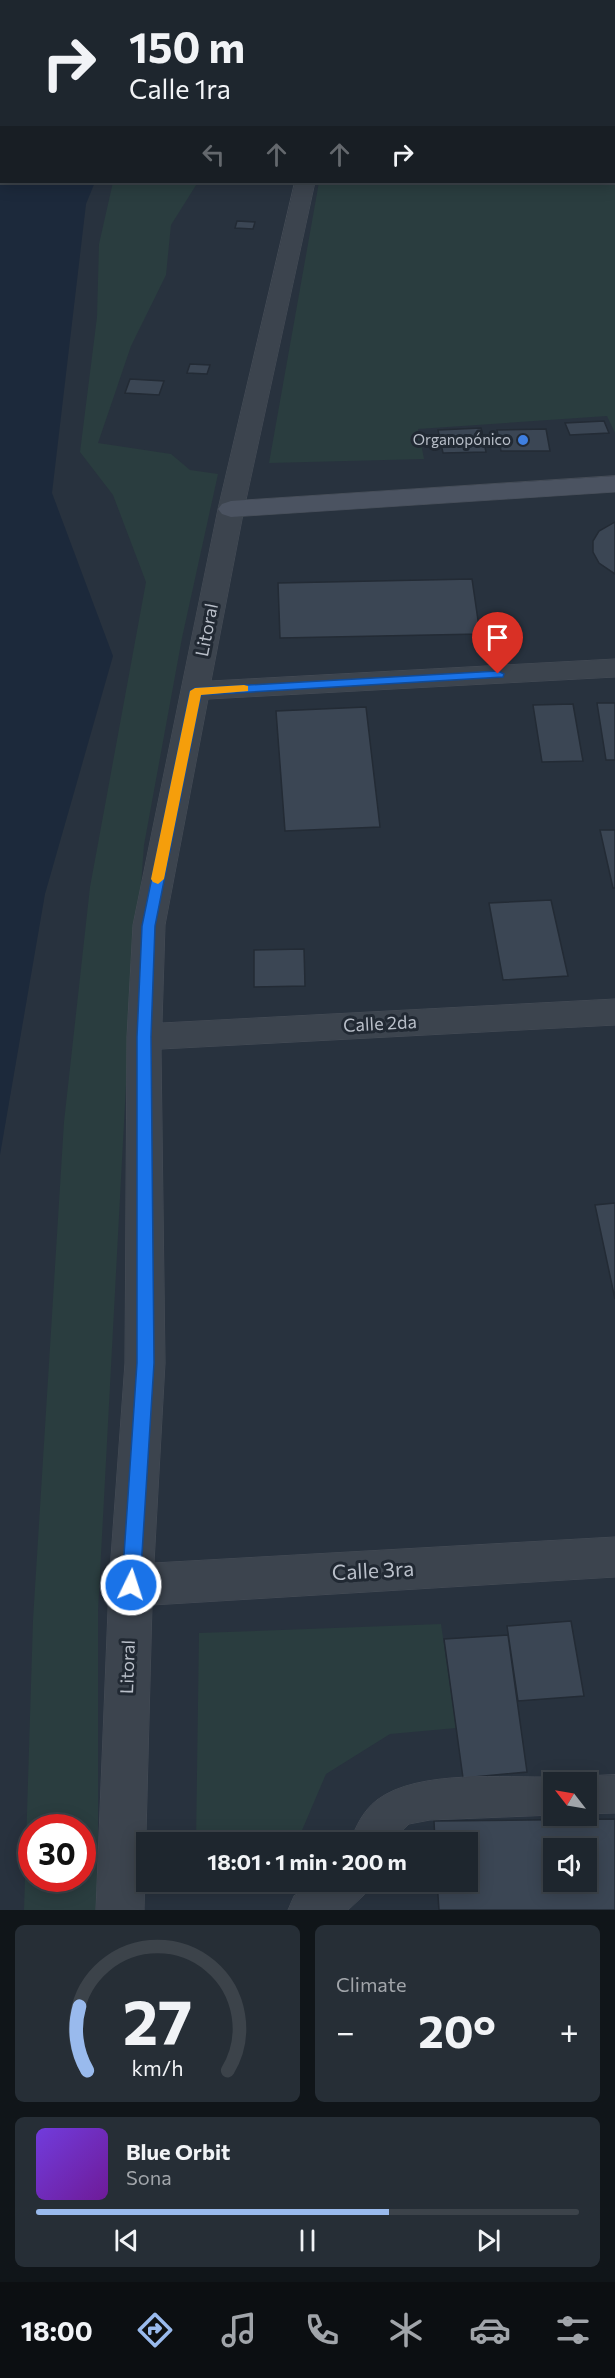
<!DOCTYPE html>
<html lang="en">
<head>
<meta charset="utf-8">
<style>
	body { margin:0; font-family:Commissioner,sans-serif; background:#262e36; color:#f1f3f6; height:100vh; display:flex; flex-direction:column; font-size:22px; white-space:nowrap }
	* { box-sizing:border-box; margin:0 }
	p { font-size:20px; color:#a1a5aa }
	.icon { flex:none; width:33px; height:33px; fill:none; stroke:currentColor; stroke-width:2; stroke-linecap:round; stroke-linejoin:round }
	.map { position:relative; height:1910px; overflow:hidden }
	.side { display:flex; flex-direction:column; gap:15px; padding:15px; background:#101519; flex:1 }
	.side>* { flex:none }
	.banner { position:absolute; left:0px; top:0px; width:615px; height:183px; box-shadow:0 3px 15px #0003,0 0 0 2px #3c434a; background:#1e262e; color:#f1f3f6; overflow:hidden }
	.needle { width:39px; rotate:301deg }
	.tools { position:absolute; left:543px; top:1772px; display:grid; gap:12px }
	.tools a { display:grid; place-items:center; width:54px; height:54px; border-radius:0px; background:#1e262e; box-shadow:0 3px 15px #0003,0 0 0 2px #3c434a; font-size:30px }
	.speed { position:absolute; left:18px; top:1814px; display:flex; gap:12px; font-size:30px; font-weight:700; text-align:center }
	.speed>* { display:grid; place-content:center; width:78px; height:78px; border-radius:50%; background:#1e262e; box-shadow:0 3px 15px #0003,0 0 0 2px #3c434a; line-height:1 }
	.speed .limit { border:9px solid #d22; background:#fff; color:#111 }
	.pin { position:absolute; display:grid; place-items:center; width:51px; height:51px; color:#fff; margin:-62px -26px; border-radius:50% 50% 50% 0; rotate:-45deg; box-shadow:0 0 6px #0007 }
	.pin .icon { rotate:45deg }
	.me { position:absolute; width:66px; margin:-33px; rotate:4deg; stroke-linejoin:round; filter:drop-shadow(0 0 4px #0008) }
	.turn { display:flex; align-items:center; gap:21px; height:126px; padding:0 30px; font-size:27px }
	.turn .icon { width:78px; height:78px; stroke-width:2.5 }
	.turn b { display:block; font-size:42px; line-height:51px }
	.lanes { display:flex; align-items:center; height:57px; padding:0 30px; background:#0003; justify-content:center; gap:30px; direction:ltr }
	.lanes .off { opacity:.35 }
	.big { font-size:45px; font-weight:700; line-height:1.1 }
	.side .tile { flex:1; display:flex; flex-direction:column; justify-content:center; gap:9px; min-width:0; padding:0 21px; border-radius:9px; background:#262e36 }
	.side .dial { align-items:center; gap:0 }
	.dial svg { height:156px; overflow:visible; fill:none; stroke:#3c434a; stroke-width:7; stroke-linecap:round; text-anchor:middle }
	.dial text { fill:#f1f3f6; stroke:none }
	.song { display:flex; align-items:center; gap:18px }
	.cover { width:72px; height:72px; border-radius:9px; background:linear-gradient(135deg,hsl(260 70% 55%),hsl(280 70% 35%)) }
	.played { height:6px; border-radius:3px; background:linear-gradient(90deg,#99baed 65%,#3c434a 65%) }
	.keys { display:flex; justify-content:space-around; direction:ltr }
	.heat { display:flex; justify-content:space-between; align-items:center; font-size:33px; direction:ltr }
	.side .tiles { flex:1; display:grid; gap:15px; grid-template-columns:1fr 1fr }
	.tile:last-child { grid-column:span 2 }
	.trip { position:absolute; left:136px; top:1832px; width:342px; height:60px; border-radius:0px; background:#1e262e; box-shadow:0 3px 15px #0003,0 0 0 2px #3c434a; font-weight:700; line-height:60px; text-align:center }
	.menu { display:flex; height:96px; justify-content:space-around; align-items:center; background:#0c0f12; color:#a1a5aa }
	.menu .icon { width:42px; height:42px }
	.menu .current { color:#99baed }
	.menu b { font-size:27px; color:#f1f3f6 }
	.map>svg:first-child { display:block }
	.green { fill:#2a3d3f; fill-rule:evenodd }
	.water { fill:#1c293b }
	.building { fill:#3b4654; stroke:#232b35; stroke-width:1.5; fill-rule:evenodd }
	.lines { fill:none; stroke-linecap:round; stroke-linejoin:round }
	.lane-casing { stroke:#464d57; stroke-width:1 }
	.street-casing { stroke:#464d57; stroke-width:1 }
	.secondary-casing { stroke:#464d57; stroke-width:1 }
	.lane { fill:#3c444e; fill-rule:evenodd }
	.street { fill:#3c444e; fill-rule:evenodd }
	.secondary { fill:#4b5361; fill-rule:evenodd }
	.route { fill:#1a73e8; stroke:#114b97; stroke-width:1.5 }
	.slow { fill:#f59e0b }
	.shop-dot { fill:#3f7fe0; stroke:#212933; stroke-width:2 }
	.labels { text-anchor:middle; stroke-width:6; stroke-linejoin:round; paint-order:stroke }
	.far-poi-label { font-size:15px; fill:#b9bfc9; stroke:#212933; text-anchor:end }
	.street-label { font-size:18px; fill:#b9bfc9; stroke:#212933 }
	.near-street-label { font-size:21px; fill:#b9bfc9; stroke:#212933 }
</style>
</head>
<body>
<div class="map">
<svg width="615" height="1910" viewBox="0 0 615 1910">
	<rect width="100%" height="100%" fill="#28323e"/>
	<path class="green" d="M113 182H198L171 225 166 275 131 346 98 443 171 454 190 470 218 474 182 638 144 845 126 1085 98 1611V1910H24L33 1620 64 1122 90 887 146 582 113 495 80 452 97 317 99 244ZM32 1827H82V1878H32Z
		M319 182H591L615 184V433L607 416 418 429 424 459 269 463Z
		M441 1624 456 1728 390 1734 326 1774 297 1842H196L199 1633Z"/>
	<path class="water" d="M0 0H191L2 2V182H95L86 204 52 493 113 656 45 894 0 1155Z"/>
	<path class="building" d="M237 221 255 222 253 229 235 228Z
		M190 364 210 365 207 374 187 373Z
		M130 379 164 381 159 395 125 393Z
		M604 421 609 433 570 435 565 423Z
		M481 428 486 452 443 453 438 430Z
		M546 429 550 451H501L497 430Z
		M615 522V574L599 563 593 552V541L599 531Z
		M472 579 480 634 280 638 278 583Z
		M597 703H615V760H606Z
		M573 704 583 761 542 762 533 705Z
		M366 707 380 827 285 831 276 711Z
		M600 830H615V888H613Z
		M551 900 568 976 503 980 489 903Z
		M304 949 305 986 254 987V950Z
		M615 1203V1299L595 1205Z
		M571 1621 584 1696 518 1701 507 1626Z
		M508 1635 527 1772 463 1778 444 1639Z
		M615 1819V1910H439L437 1881H468V1842H435L434 1821ZM554 1848H586V1881H554Z"/>
	<g class="lines">
		<g class="lane-casing">
			<path id="lane" d="M615 1775V1813L586 1814V1782L572 1781 586 1776Z
				M554 1777 566 1782H554V1815L430 1820 409 1824 390 1842H350C356 1826 363 1811 377 1800 418 1769 505 1778 554 1777Z
				M322 1881H370L364 1895 348 1910H288L294 1896Z"/>
		</g>
		<g class="street-casing">
			<path id="street" d="M336 0H354V2H336Z
				M295 182H315L244 509 211 681 615 659V677L208 699 165 925 162 1023 615 999V1025L161 1049 165 1363 154 1563 615 1537V1577L152 1605 144 1910H96L109 1585 125 1363 127 1037 133 925 218 509Z"/>
		</g>
		<g class="secondary-casing">
			<path id="secondary" d="M615 476V492L231 517 222 514 218 509 222 504 231 501Z"/>
		</g>
		<use href="#lane" class="lane"/>
		<use href="#street" class="street"/>
		<use href="#secondary" class="secondary"/>
	</g>
	<path class="route" d="M498 671 504 674 503 677 201 695 155 926 151 1037 154 1363 140 1585 137 1591 131 1593 125 1591 122 1585 137 1363V1037L142 926 190 691 195 688Z"/>
	<path class="slow" d="M244 685 248 686V691L201 695 164 879 158 884 153 882 151 879 190 691 195 688Z"/>
	<circle class="shop-dot" cx="523" cy="440" r="6"/>
	<g class="labels">
		<g class="far-poi-label">
			<text x="511" y="445">Organopónico</text>
		</g>
		<g class="street-label">
			<text transform="translate(207 630) rotate(-79)" y="6">Litoral</text>
			<text transform="translate(380 1024) rotate(-3)" y="6">Calle 2da</text>
			<text transform="translate(128 1667) rotate(-88)" y="6">Litoral</text>
		</g>
		<g class="near-street-label">
			<text transform="translate(373 1571) rotate(-3)" y="7">Calle 3ra</text>
		</g>
	</g>
</svg>
<div class="tools">
<a><svg class="needle" viewBox="-14 -14 28 28"><path d="M0-13l5 13h-10z" fill="#e53935"/><path d="M0 13l5-13h-10z" fill="#a1a5aa"/></svg></a>
<a><svg class="icon" aria-label="sound" viewBox="0 0 24 24"><path d="M4 9h4l5-4v14l-5-4H4zM17 9q2 3 0 6"/></svg></a>
</div>
<div class="speed"><div class="limit">30</div></div>
<div class="pin" style="left:498px;top:674px;background:#d93025"><svg class="icon" aria-label="arrive" viewBox="0 0 24 24"><path d="M6 21V4h12l-3 4 3 4H6"/></svg></div>
<svg class="me" style="left:131px;top:1585px" viewBox="-20 -20 40 40"><circle r="17" fill="#1a73e8" stroke="#fff" stroke-width="3"/><path d="M0-11L8 9 0 5-8 9z" fill="#fff"/></svg>
<div class="trip">18:01 · 1 min · 200 m</div>
<div class="banner">
<div class="turn"><svg class="icon" aria-label="right" viewBox="0 0 24 24"><path d="M7 20v-9h11M14 6l5 5-5 5"/></svg><div><b>150 m</b>Calle 1ra</div></div>
<div class="lanes"><svg class="icon off" aria-label="left" viewBox="0 0 24 24"><path d="M17 20v-9H6M10 6l-5 5 5 5"/></svg><svg class="icon off" aria-label="ahead" viewBox="0 0 24 24"><path d="M12 20V5M6 11l6-6 6 6"/></svg><svg class="icon off" aria-label="ahead" viewBox="0 0 24 24"><path d="M12 20V5M6 11l6-6 6 6"/></svg><svg class="icon" aria-label="right" viewBox="0 0 24 24"><path d="M7 20v-9h11M14 6l5 5-5 5"/></svg></div>
</div>
</div>
<section class="side">
<div class="tiles">
<div class="tile dial"><svg viewBox="0 0 100 80">
<path d="M14 69A42 42 0 1 1 86 69"/>
<path d="M14 69A42 42 0 0 1 10 36" stroke="#99baed"/>
<text x="50" y="56" font-size="32" font-weight="700">27</text>
<text x="50" y="72" font-size="11">km/h</text>
</svg></div>
<div class="tile"><p>Climate</p>
<div class="heat"><a>−</a><b class="big">20°</b><a>+</a></div>
</div>
<div class="tile">
<div class="song"><i class="cover"></i><div><b>Blue Orbit</b><p>Sona</p></div></div>
<div class="played"></div>
<div class="keys"><svg class="icon" aria-label="previous" viewBox="0 0 24 24"><path d="M18 5L8 12l10 7zM5 5v14"/></svg><svg class="icon" aria-label="pause" viewBox="0 0 24 24"><path d="M8 5v14M16 5v14"/></svg><svg class="icon" aria-label="next" viewBox="0 0 24 24"><path d="M6 5l10 7-10 7zM19 5v14"/></svg></div>
</div>
</div>
</section>
<nav class="menu">
<b>18:00</b>
<svg class="icon current" aria-label="directions" viewBox="0 0 24 24"><path d="M12 3l9 9-9 9-9-9zM9 14v-3h6M13 9l2 2-2 2"/></svg>
<svg class="icon" aria-label="music" viewBox="0 0 24 24"><path d="M9 18V5l10-2v13"/><circle cx="6" cy="18" r="3"/><circle cx="16" cy="16" r="3"/></svg>
<svg class="icon" aria-label="phone" viewBox="0 0 24 24"><path d="M5 4h4l2 5-3 2q2 4 5 5l2-3 5 2v4C11 20 4 13 5 4z"/></svg>
<svg class="icon" aria-label="climate" viewBox="0 0 24 24"><path d="M12 3v18M4 7l16 10M4 17L20 7"/></svg>
<svg class="icon" aria-label="car" viewBox="0 0 24 24"><path d="M5 17H2v-5l4-1 3-4h7l3 4 3 1v5h-3M9 17h6M6 11h13"/><circle cx="7" cy="17" r="2"/><circle cx="17" cy="17" r="2"/></svg>
<svg class="icon" aria-label="filters" viewBox="0 0 24 24"><path d="M4 7h16M4 17h16"/><circle cx="9" cy="7" r="2"/><circle cx="15" cy="17" r="2"/></svg>
</nav>
</body>
</html>
